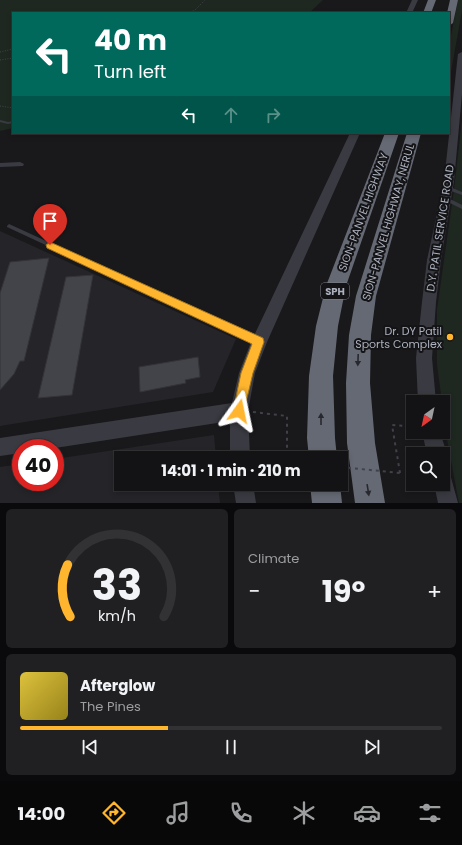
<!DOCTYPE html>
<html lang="en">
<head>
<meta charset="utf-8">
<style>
	body { margin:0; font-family:Poppins,sans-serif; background:#202022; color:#f1f3f6; height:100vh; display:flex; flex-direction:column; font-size:15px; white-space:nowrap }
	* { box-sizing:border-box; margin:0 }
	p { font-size:13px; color:#9d9ea0 }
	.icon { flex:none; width:22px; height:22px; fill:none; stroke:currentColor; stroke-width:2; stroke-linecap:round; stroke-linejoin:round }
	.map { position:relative; height:503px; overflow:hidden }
	.side { display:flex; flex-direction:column; gap:6px; padding:6px; background:#0a0a0c; flex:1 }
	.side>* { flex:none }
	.guide { position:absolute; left:12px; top:12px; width:438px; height:122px; border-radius:0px; box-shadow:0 2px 6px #0003,0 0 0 1px #323234; background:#00695c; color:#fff; overflow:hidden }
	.needle { width:26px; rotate:213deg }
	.buttons { position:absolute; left:406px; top:395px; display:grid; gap:8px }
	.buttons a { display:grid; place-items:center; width:44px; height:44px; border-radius:0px; background:#131315; box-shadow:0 2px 6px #0003,0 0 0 1px #323234; font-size:20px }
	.speed { position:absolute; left:12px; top:439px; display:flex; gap:8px; font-size:20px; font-weight:700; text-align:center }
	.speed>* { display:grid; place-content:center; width:52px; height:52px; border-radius:50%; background:#131315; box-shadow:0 2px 6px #0003,0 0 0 1px #323234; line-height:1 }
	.speed .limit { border:6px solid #d22; background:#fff; color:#111 }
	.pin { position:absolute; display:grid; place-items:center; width:34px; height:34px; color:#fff; margin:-41px -17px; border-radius:50% 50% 50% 0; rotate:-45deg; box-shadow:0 0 4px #0007 }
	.pin .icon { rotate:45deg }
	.me { position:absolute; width:44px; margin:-22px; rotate:12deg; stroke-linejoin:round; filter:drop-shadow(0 0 3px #0008) }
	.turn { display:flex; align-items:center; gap:14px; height:84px; padding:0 16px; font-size:18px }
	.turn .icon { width:52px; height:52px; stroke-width:2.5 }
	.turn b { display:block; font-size:28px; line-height:34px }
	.lanes { display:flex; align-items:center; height:38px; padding:0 16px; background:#0003; justify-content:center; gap:20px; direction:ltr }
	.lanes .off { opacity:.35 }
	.big { font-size:30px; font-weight:700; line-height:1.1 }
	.side .card { flex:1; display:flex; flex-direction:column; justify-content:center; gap:6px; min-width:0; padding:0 14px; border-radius:6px; background:#202022 }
	.side .dial { align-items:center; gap:0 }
	.dial svg { height:104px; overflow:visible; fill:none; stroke:#323234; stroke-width:7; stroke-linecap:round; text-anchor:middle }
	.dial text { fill:#f1f3f6; stroke:none }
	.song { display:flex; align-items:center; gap:12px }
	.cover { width:48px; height:48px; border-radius:6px; background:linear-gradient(135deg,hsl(50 70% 55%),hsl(50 70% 35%)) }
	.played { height:4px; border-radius:2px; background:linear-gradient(90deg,#ffb52e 35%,#323234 35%) }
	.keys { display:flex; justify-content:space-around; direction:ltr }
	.heat { display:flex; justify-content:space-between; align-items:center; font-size:22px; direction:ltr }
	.side .tiles { flex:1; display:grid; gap:6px; grid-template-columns:1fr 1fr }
	.card:last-child { grid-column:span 2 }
	.trip { position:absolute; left:114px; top:451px; width:234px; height:40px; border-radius:0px; background:#131315; box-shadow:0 2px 6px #0003,0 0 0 1px #323234; font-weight:700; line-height:40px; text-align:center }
	.tab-bar { display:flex; height:64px; justify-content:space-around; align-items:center; background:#080808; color:#9d9ea0 }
	.tab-bar .icon { width:28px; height:28px }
	.tab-bar .active { color:#ffb52e }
	.tab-bar b { font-size:18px; color:#f1f3f6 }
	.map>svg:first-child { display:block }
	.built { fill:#252529 }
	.green { fill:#1f2820 }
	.building { fill:#434449; stroke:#333338 }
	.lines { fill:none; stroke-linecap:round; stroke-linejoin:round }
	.path-far1 { stroke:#404249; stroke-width:1; stroke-dasharray:1 1.5; stroke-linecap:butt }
	.path { stroke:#404249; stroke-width:2; stroke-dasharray:3 4; stroke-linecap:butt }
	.service { fill:#3a3b42; fill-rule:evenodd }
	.minor { fill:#3a3b42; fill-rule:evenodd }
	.tertiary { fill:#3a3b42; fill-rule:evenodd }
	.motorway { fill:#656973; fill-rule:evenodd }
	.path-bridge { stroke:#404249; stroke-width:2; stroke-dasharray:3 4; stroke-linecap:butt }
	.oneway { fill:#28292e }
	.route { fill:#ffb52e; stroke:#a6761e }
	.poi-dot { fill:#ffb52e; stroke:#141417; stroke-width:1.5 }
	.labels { text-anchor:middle; stroke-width:4; stroke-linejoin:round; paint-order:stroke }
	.shield { fill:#141417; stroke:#7e828b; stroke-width:1 }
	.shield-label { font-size:10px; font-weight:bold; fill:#abb1bd }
	.street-label { font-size:11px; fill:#abb1bd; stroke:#141417 }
	.poi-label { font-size:11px; fill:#abb1bd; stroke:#141417; text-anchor:end }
</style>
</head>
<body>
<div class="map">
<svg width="462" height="503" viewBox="0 0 462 503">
	<rect width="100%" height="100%" fill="#19191c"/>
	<path class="built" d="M0 231 236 339 213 392 0 426Z
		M214 435 216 458H121V484H218L220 503H0V467L21 464V482H55V459Z"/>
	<path class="green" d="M0 0H323L309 13H13V128L0 131Z
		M458 0H462V10L451 72H449V45Z
		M462 120V503H459L447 439 437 364V310L454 190Z"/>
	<path class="building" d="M49 258 24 361H20L14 374 0 390V293L10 262Z
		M93 275 72 395 38 398 66 277Z
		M198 357 200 377 185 380 186 383 140 392 139 367Z"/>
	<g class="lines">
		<path class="path-far1" d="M188 13 195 10 205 0
			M0 52 13 49
			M0 60 13 58
			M0 106 13 108"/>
		<path class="path" d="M253 412 287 416V458
			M400 473 392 425 405 426 413 424"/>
		<path class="service" d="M320 11 326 13 319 12Z
			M0 120 8 122 13 121V123L8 124 0 122Z
			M446 187H450L462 192V195L446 189Z
			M444 198H448L462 205V209L444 200Z
			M9 224 260 339 261 341 260 343 258 344 256 343 7 227V226Z"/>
		<path class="minor" d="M20 162 24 164 23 166 0 167V163Z"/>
		<path class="tertiary" d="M412 0H418L412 13H406Z
			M462 52V94L454 181 441 260 436 302 432 358 436 402H418L416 358 422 302 427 260 444 181 458 54Z
			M350 133H360L267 342 255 373 248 411 250 458H230V421L55 448H21V453L0 456V438L232 403 239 373 251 342Z
			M422 432H440L447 454 444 461 443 454H427Z
			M443 471 450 474 458 503H438L434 484H443Z
			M233 484H253L256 503H236Z"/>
		<path class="motorway" d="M428 0H436L431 13H423Z
			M450 0H458L453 23 449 26V13H447Z
			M385 133H399L346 286 338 326 333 376 335 438 337 458H309L307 438 309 376 316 326 326 286Z
			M407 133H421L376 296 371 335 370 383 375 443 385 503H355L347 443 346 383 349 335 356 296Z
			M310 484H340L342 503H312Z"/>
		<path class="path-bridge" d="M341 467 400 473"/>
	</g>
	<defs><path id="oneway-solid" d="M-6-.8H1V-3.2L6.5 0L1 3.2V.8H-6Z"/></defs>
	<g class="oneway">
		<use href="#oneway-solid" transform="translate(358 360) rotate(92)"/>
		<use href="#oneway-solid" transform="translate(321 419) rotate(-90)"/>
		<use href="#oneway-solid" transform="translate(368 490) rotate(81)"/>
	</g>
	<path class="route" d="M50 242 263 338 264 342 253 373 243 415 239 417 234 415 233 411 241 373 252 344 47 248 46 245Z"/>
	<circle class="poi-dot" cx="450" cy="337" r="4"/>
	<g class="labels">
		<rect class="shield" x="321" y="283" width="28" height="16" rx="3"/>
		<g class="shield-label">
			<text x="335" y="295">SPH</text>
		</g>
		<g class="street-label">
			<text transform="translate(363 212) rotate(-70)" y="4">SION-PANVEL HIGHWAY</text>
			<text transform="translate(388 222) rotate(-74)" y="4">SION-PANVEL HIGHWAY, NERUL</text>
			<text transform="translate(440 228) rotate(-81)" y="4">D.Y. PATIL SERVICE ROAD</text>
		</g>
		<g class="poi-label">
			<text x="442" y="335">Dr. DY Patil<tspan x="442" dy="13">Sports Complex</tspan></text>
		</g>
	</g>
</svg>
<div class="buttons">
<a><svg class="needle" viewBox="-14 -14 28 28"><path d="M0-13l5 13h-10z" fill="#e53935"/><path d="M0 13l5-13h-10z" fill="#9d9ea0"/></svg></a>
<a><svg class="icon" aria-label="search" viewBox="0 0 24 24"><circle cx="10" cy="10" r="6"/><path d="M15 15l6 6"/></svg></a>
</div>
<div class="speed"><div class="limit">40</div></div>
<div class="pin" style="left:50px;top:245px;background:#d93025"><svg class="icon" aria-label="arrive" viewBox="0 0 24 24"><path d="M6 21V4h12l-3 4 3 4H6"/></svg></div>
<svg class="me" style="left:239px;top:411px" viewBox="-20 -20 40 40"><path d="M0-17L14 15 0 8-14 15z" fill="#ffb52e" stroke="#fff" stroke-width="4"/></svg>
<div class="trip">14:01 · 1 min · 210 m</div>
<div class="guide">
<div class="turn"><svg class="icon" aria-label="left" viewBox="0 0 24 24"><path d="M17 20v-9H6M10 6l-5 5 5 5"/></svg><div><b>40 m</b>Turn left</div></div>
<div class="lanes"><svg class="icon" aria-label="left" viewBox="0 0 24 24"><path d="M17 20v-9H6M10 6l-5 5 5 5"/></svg><svg class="icon off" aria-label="ahead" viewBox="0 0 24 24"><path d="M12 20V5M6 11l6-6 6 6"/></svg><svg class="icon off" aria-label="right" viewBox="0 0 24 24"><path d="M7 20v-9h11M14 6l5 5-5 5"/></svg></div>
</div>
</div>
<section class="side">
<div class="tiles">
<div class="card dial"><svg viewBox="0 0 100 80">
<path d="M14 69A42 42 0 1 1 86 69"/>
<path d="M14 69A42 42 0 0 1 12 29" stroke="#ffb52e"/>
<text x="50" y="56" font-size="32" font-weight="700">33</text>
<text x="50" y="72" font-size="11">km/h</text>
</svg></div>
<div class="card"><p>Climate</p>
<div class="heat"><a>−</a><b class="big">19°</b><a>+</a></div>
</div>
<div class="card">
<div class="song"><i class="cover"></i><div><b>Afterglow</b><p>The Pines</p></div></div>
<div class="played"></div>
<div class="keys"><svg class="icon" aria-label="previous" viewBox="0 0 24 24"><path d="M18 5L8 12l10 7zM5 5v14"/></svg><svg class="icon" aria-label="pause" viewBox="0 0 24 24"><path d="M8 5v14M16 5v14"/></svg><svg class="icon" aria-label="next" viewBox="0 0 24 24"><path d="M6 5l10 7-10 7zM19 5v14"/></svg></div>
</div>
</div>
</section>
<nav class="tab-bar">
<b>14:00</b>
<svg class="icon active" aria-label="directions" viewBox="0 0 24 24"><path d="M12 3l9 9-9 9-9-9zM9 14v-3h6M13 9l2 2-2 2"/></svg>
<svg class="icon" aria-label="music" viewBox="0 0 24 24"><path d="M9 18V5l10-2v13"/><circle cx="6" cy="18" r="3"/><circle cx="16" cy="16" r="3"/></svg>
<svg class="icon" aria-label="phone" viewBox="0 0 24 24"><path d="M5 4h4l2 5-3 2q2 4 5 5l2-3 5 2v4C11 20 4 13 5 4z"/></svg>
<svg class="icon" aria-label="climate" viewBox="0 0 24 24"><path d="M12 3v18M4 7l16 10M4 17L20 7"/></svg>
<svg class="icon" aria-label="car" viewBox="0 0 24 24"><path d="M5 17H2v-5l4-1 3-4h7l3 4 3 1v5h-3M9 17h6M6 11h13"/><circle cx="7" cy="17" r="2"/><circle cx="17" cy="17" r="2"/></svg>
<svg class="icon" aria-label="filters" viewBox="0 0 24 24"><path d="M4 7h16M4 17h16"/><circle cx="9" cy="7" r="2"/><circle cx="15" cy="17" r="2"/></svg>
</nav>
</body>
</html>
